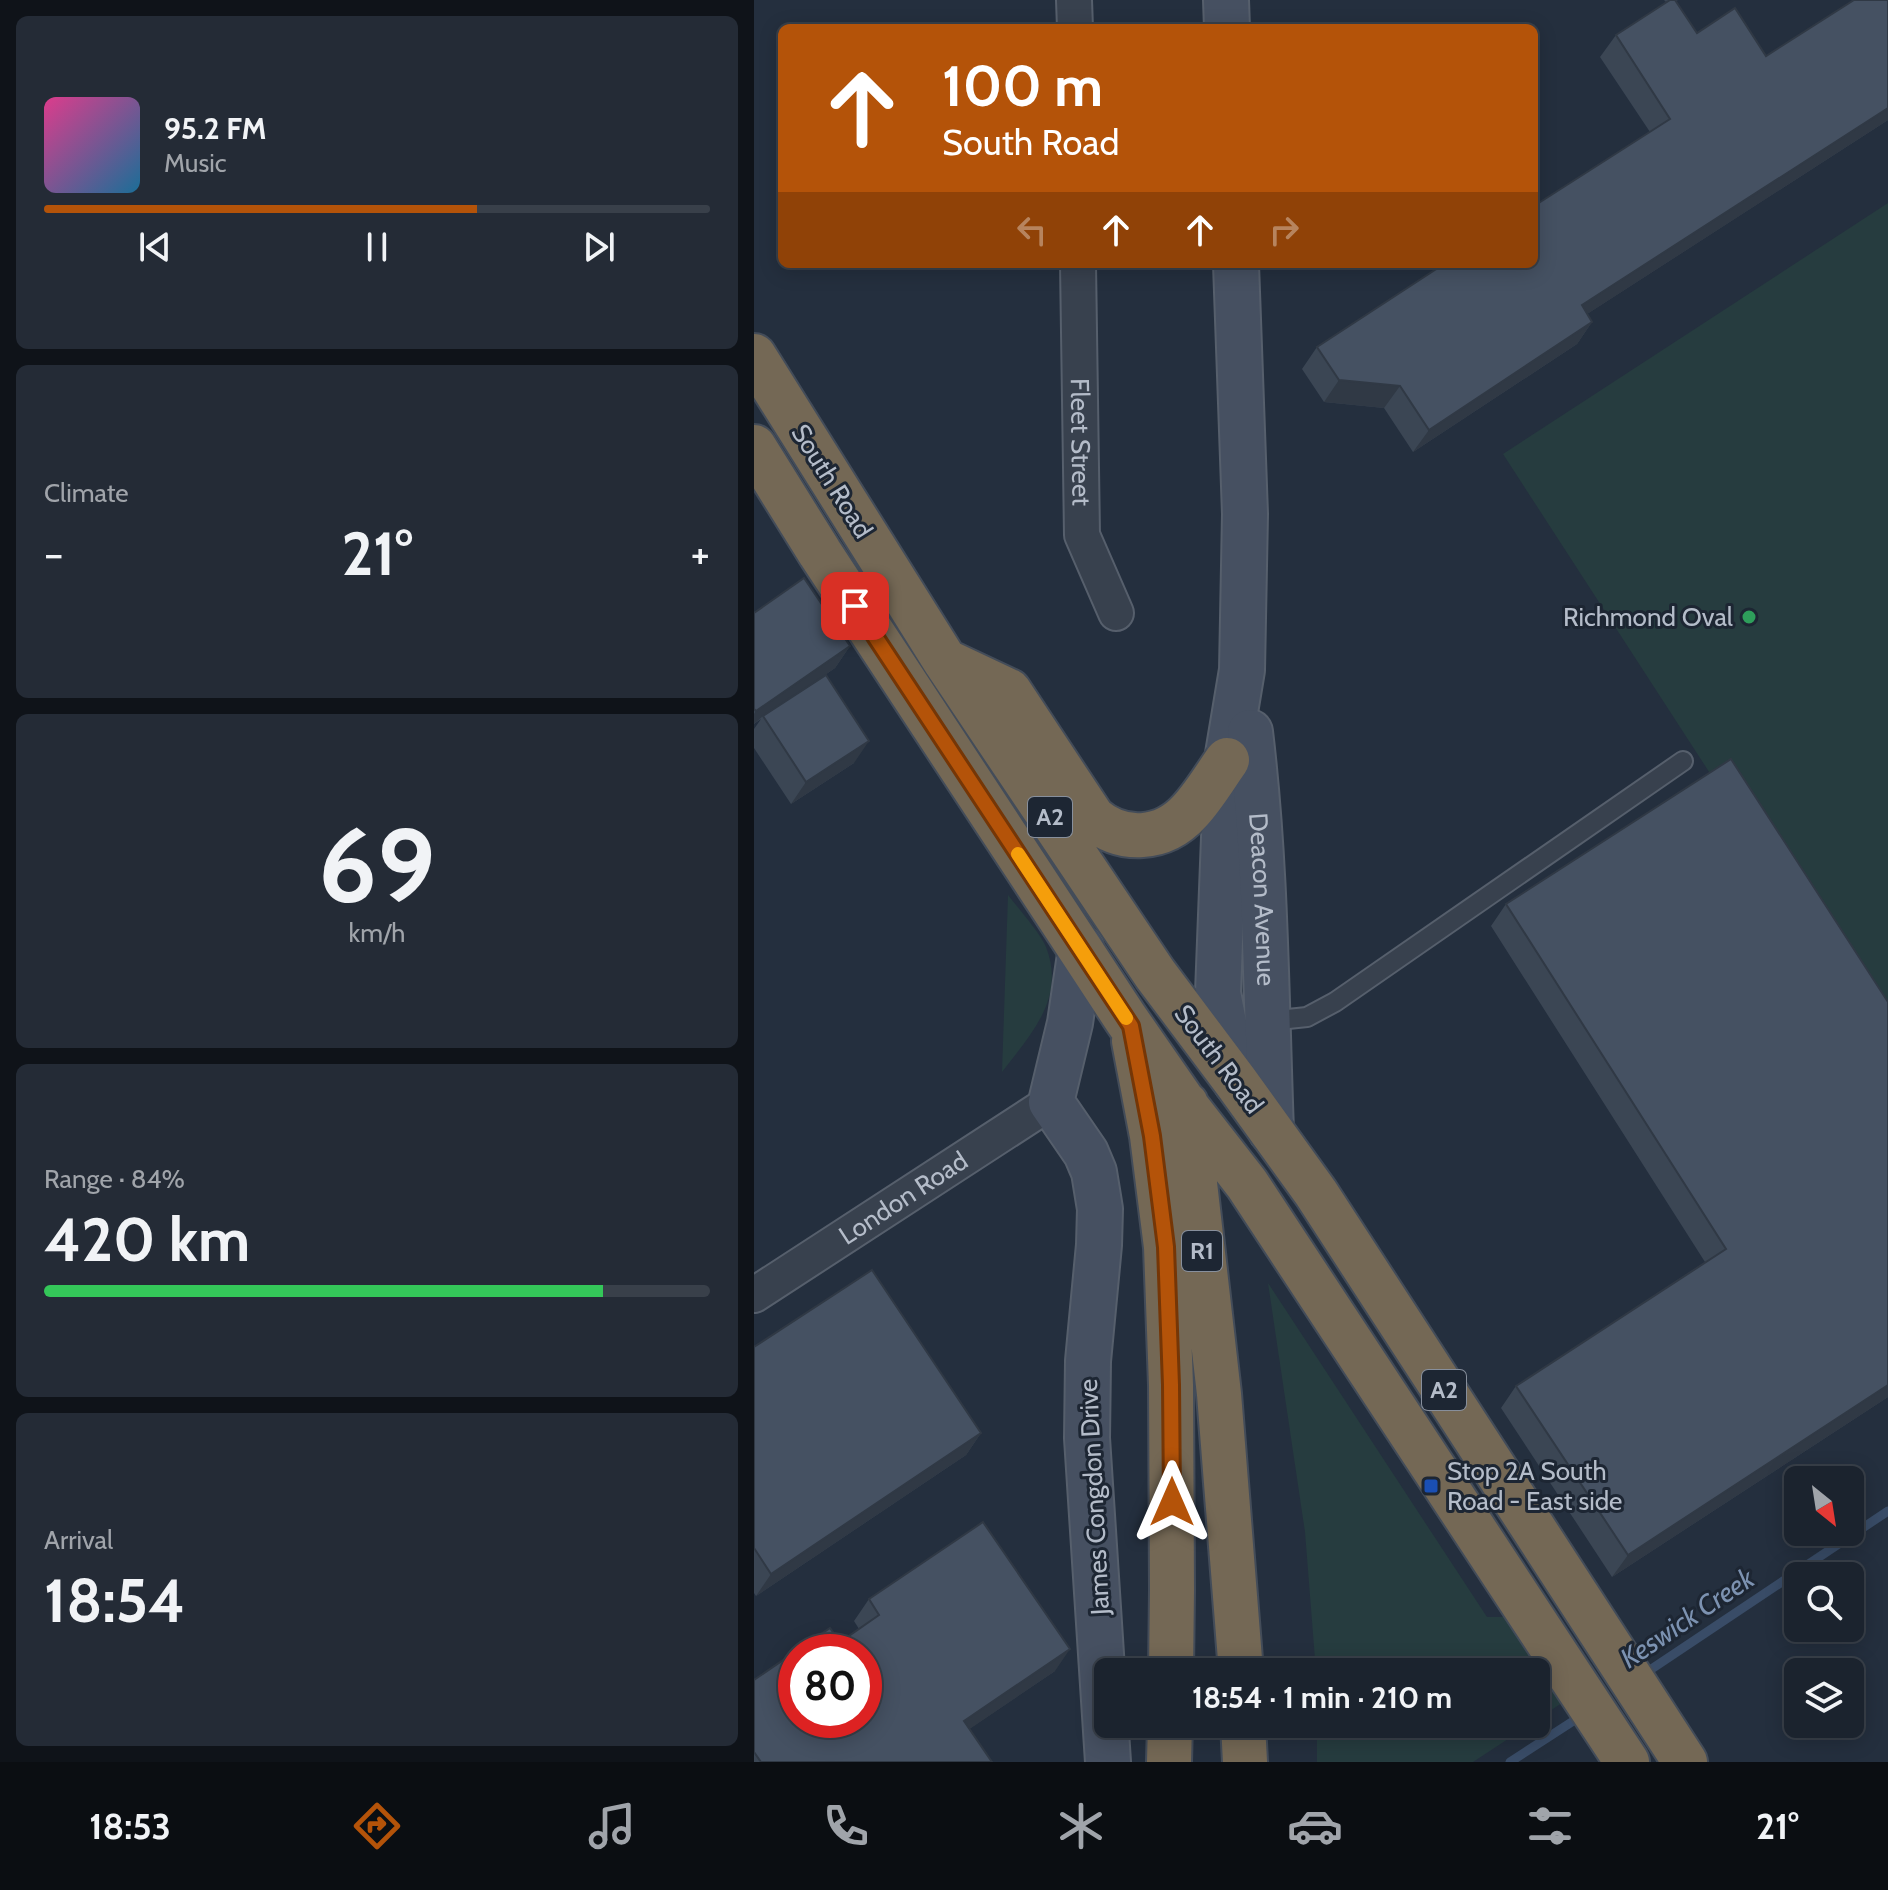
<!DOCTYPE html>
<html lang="en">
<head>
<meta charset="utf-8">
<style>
	body { margin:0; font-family:Cabin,sans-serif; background:#242b36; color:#f1f3f6; height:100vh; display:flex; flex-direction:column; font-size:30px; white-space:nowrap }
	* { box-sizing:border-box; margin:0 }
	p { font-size:26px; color:#a0a4aa }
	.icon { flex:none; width:44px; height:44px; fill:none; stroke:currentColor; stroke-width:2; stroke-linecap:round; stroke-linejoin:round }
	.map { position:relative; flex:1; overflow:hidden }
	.drawer { display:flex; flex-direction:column; gap:16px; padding:16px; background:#0f1319; width:754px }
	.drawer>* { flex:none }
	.hud { position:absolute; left:24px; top:24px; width:760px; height:244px; border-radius:12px; box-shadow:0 4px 20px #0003,0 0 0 2px #39404a; background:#b45309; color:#fff; overflow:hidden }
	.needle { width:52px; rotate:150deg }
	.tools { position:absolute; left:1030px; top:1466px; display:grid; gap:16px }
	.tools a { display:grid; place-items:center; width:80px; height:80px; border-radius:12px; background:#1b232e; box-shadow:0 4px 20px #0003,0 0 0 2px #39404a; font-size:40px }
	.speed { position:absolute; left:24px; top:1634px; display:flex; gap:16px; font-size:40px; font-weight:700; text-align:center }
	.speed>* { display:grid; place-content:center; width:104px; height:104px; border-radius:50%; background:#1b232e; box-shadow:0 4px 20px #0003,0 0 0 2px #39404a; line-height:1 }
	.speed .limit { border:12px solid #d22; background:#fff; color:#111 }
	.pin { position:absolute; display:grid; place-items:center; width:68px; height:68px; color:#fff; margin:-34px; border-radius:16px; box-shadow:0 4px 12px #0006 }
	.me { position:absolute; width:88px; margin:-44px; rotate:0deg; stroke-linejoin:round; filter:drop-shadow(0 0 6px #0008) }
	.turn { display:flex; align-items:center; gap:28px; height:168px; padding:0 32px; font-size:36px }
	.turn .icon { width:104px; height:104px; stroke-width:2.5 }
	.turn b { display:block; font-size:56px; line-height:68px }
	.lanes { display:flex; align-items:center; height:76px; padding:0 32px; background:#0003; justify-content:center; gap:40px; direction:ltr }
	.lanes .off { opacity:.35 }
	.big { font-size:60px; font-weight:800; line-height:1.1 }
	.drawer .card { flex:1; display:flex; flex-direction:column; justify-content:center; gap:12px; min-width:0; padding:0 28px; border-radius:12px; background:#242b36 }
	.drawer .dial { align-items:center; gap:0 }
	.dial b { font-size:104px; line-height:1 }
	.song { display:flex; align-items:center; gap:24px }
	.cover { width:96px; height:96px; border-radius:12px; background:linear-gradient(135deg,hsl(330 70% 55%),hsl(200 70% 35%)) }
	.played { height:8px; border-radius:4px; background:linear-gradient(90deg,#b45309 65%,#39404a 65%) }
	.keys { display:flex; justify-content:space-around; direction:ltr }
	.heat { display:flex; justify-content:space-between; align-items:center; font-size:44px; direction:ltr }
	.charge { height:12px; border-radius:6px; background:linear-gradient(90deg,#34c759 84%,#39404a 0) }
	.trip { position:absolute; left:340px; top:1658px; width:456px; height:80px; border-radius:12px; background:#1b232e; box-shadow:0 4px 20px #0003,0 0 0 2px #39404a; font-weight:800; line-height:80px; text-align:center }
	.menu { display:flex; height:128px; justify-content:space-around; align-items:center; background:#0b0e12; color:#a0a4aa }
	.menu .icon { width:56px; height:56px }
	.menu .selected { color:#b45309 }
	.menu b { font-size:36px; color:#f1f3f6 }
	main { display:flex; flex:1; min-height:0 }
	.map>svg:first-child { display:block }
	.green { fill:#263c3f }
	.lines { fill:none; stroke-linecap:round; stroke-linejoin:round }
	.stream { stroke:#394c67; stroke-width:9 }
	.lane-casing { stroke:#565f6c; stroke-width:22 }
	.street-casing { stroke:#565f6c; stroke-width:38 }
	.secondary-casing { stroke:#565f6c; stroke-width:48 }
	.highway-casing { stroke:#434c59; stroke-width:48 }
	.lane { stroke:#38414e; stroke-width:18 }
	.street { stroke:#38414e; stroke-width:34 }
	.secondary { stroke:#465061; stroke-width:44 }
	.highway { stroke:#746855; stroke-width:44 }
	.wall { fill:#3b4654 }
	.shaded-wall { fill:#303945 }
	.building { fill:#455162; stroke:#303945; stroke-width:2; fill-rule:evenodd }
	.route-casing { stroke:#753606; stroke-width:20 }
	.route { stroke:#b45309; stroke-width:14 }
	.slow { stroke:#f59e0b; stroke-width:14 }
	.leisure-dot { fill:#2e9e5b; stroke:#1d2633; stroke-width:3 }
	.transit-dot { fill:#1a4fb4; stroke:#1d2633; stroke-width:3 }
	.labels { text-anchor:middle; stroke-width:6; stroke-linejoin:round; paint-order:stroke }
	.shield { fill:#1d2633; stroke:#878f9c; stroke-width:2 }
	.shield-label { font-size:24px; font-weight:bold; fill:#b4bcc9 }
	.street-label { font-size:26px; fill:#b4bcc9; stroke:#1d2633 }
	.poi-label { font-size:26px; fill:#b4bcc9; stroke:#1d2633; text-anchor:end }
	.water-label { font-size:28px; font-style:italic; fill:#7c92b1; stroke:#1d2633 }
</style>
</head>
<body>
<main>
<section class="drawer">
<div class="card">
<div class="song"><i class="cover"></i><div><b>95.2 FM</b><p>Music</p></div></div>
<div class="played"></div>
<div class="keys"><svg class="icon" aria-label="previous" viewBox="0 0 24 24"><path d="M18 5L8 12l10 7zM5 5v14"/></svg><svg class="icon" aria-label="pause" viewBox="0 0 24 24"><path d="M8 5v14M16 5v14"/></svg><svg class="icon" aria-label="next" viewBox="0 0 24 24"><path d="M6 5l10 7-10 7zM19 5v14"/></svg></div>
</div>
<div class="card"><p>Climate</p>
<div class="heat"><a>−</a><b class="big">21°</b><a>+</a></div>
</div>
<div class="card dial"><b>69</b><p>km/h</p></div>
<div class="card"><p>Range · 84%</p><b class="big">420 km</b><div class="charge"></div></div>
<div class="card"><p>Arrival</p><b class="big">18:54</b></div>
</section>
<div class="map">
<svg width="1134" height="1762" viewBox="0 0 1134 1762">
	<rect width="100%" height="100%" fill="#242f3e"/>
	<path class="green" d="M1134 203V1048L749 454Z
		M254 895C264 908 287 934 292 947 312 998 277 1034 248 1072Z
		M514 1283 733 1617H757L811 1701 782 1720V1672H562L551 1532Z
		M563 1724H777L719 1762H563Z"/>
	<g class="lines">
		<path class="stream" d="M890 1674 1134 1511
			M756 1762 827 1716"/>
		<g class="lane-casing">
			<path id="lane" d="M515 1021 553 1017 581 1002 929 761"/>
		</g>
		<g class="street-casing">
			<g id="street">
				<path d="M320 0 321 28"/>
				<path id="s1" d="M324 264 328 535 362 613"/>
				<path id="s2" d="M0 1295 297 1102"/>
			</g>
		</g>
		<g class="secondary-casing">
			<g id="secondary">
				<path d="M472 0 473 28"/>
				<path d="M482 264 491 514 488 670 473 760 464 993 482 1082"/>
				<path id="s3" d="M496 732C512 864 512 998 517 1131"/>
				<path d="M327 948 316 1023 297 1102 332 1153 340 1172 346 1209 345 1245 334 1361 333 1438 354 1762"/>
			</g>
		</g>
		<g class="highway-casing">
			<path id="highway" d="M0 356 191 661 401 974 482 1082 562 1193 931 1762
				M0 447 66 553 372 1019 433 1107 493 1184 873 1762
				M191 661 255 691 339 818C368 843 409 841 436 811 450 796 461 777 473 760
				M380 1041 398 1136 412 1247 417 1385 418 1590 417 1672
				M432 1104 465 1394 487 1672
				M489 1724 491 1762
				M415 1762 416 1724"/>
		</g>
		<use href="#lane" class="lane"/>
		<use href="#street" class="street"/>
		<use href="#secondary" class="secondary"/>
		<use href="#highway" class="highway"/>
	</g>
	<path class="wall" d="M910 0H924L922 1 943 33 1012 56 1134 0V120L833 314 838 322 823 344 659 452 630 408 570 402 548 369 563 347 896 132 846 57 862 35 912 2Z
		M0 613 96 646 81 668 46 692 100 763 37 804 0 748V729L7 719 0 724Z
		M752 904 1134 1002V1397L858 1577 747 1408 762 1386 951 1262 737 926Z
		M0 1347 227 1433 212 1455 2 1596 0 1593Z
		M115 1599 301 1671 215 1729 238 1762H0V1680L86 1642 105 1629 100 1621Z"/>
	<path class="shaded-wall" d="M1134 108V120L813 327 828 305Z
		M838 322 823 344 659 452 675 430Z
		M585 380 646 386 630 408 570 402Z
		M96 646 81 668 10 717 9 716 0 724V714L2 711Z
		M115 741 100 763 37 804 52 782Z
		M1134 1385V1397L858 1577 874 1555Z
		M227 1433 212 1455 2 1596 17 1574Z
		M316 1649 301 1671 195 1743 210 1721Z"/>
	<path class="building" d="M916 0H921L943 33 981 8 1012 56 1100 0H1134V108L828 305 838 322 675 430 646 386 585 380 563 347 690 264H780V206L916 119 862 35Z
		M50 578 96 646 2 711 0 709V613Z
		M72 675 115 741 52 782 9 716Z
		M977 759 1134 1002V1385L874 1555 762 1386 972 1249 752 904Z
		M118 1270 227 1433 17 1574 0 1548V1347Z
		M229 1522 316 1649 210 1721 238 1762H7L0 1752V1680L76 1628 86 1642 125 1615 115 1599ZM42 1652H110V1720H42Z"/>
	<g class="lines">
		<g class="route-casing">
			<path id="route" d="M101 606 377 1026 398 1136 412 1247 417 1385 418 1502"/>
		</g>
		<use href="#route" class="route"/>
		<path class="slow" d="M264 854 372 1018"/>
	</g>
	<circle class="leisure-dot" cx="995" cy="617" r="8"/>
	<rect class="transit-dot" x="669" y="1478" width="16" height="16" rx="4"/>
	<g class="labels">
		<g class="shield">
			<rect x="274" y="797" width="44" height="40" rx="6"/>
			<rect x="428" y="1231" width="40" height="40" rx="6"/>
			<rect x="668" y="1370" width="44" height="40" rx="6"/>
		</g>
		<g class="shield-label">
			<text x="296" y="825">A2</text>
			<text x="448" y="1259">R1</text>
			<text x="690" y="1398">A2</text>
		</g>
		<g class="street-label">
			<text dy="9" stroke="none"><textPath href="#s1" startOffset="178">Fleet Street</textPath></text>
			<text transform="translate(78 481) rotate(58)" y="9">South Road</text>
			<text dy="9" stroke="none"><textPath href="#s3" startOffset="168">Deacon Avenue</textPath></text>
			<text transform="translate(465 1059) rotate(53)" y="9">South Road</text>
			<text dy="9" stroke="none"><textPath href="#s2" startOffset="178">London Road</textPath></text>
			<text transform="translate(340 1497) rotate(-93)" y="9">James Congdon Drive</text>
		</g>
		<g class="poi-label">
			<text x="979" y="626">Richmond Oval</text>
			<text x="693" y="1480" text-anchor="start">Stop 2A South<tspan x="693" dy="30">Road - East side</tspan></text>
		</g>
		<g class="water-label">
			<text transform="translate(933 1618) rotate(-34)" y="10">Keswick Creek</text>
		</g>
	</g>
</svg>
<div class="tools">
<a><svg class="needle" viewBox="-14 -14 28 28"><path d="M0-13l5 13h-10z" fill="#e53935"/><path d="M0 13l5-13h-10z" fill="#a0a4aa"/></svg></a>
<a><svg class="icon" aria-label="search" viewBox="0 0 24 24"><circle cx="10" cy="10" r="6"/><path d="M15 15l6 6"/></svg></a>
<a><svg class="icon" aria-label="layers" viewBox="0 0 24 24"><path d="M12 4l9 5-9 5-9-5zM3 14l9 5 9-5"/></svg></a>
</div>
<div class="speed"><div class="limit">80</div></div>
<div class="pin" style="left:101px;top:606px;background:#d93025"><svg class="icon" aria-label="arrive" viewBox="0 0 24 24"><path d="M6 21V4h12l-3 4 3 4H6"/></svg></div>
<svg class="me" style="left:418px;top:1502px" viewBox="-20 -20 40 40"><path d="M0-17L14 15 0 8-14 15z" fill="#b45309" stroke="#fff" stroke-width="4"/></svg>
<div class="trip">18:54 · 1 min · 210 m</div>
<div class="hud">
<div class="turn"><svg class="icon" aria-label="ahead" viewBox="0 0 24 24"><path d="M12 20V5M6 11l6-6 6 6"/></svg><div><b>100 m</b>South Road</div></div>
<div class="lanes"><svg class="icon off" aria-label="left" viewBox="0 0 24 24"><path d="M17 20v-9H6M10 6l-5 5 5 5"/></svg><svg class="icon" aria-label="ahead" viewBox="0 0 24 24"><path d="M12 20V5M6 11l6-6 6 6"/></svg><svg class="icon" aria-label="ahead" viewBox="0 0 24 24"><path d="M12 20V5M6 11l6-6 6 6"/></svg><svg class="icon off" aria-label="right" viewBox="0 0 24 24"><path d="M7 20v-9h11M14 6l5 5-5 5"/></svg></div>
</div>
</div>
</main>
<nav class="menu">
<b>18:53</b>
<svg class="icon selected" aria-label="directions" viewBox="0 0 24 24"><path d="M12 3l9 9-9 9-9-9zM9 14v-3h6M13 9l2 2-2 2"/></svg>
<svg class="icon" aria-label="music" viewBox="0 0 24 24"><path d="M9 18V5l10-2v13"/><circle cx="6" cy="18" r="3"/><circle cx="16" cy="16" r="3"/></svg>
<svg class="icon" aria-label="phone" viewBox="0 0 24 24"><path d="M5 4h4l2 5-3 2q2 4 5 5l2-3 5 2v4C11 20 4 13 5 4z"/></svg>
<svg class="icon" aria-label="climate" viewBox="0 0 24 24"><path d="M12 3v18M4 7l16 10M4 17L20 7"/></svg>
<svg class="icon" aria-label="car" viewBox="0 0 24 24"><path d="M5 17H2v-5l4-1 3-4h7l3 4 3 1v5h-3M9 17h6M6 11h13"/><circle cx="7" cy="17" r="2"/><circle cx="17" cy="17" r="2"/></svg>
<svg class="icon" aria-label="filters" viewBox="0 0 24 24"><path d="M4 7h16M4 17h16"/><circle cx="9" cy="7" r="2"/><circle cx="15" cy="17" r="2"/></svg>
<b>21°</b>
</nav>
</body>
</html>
